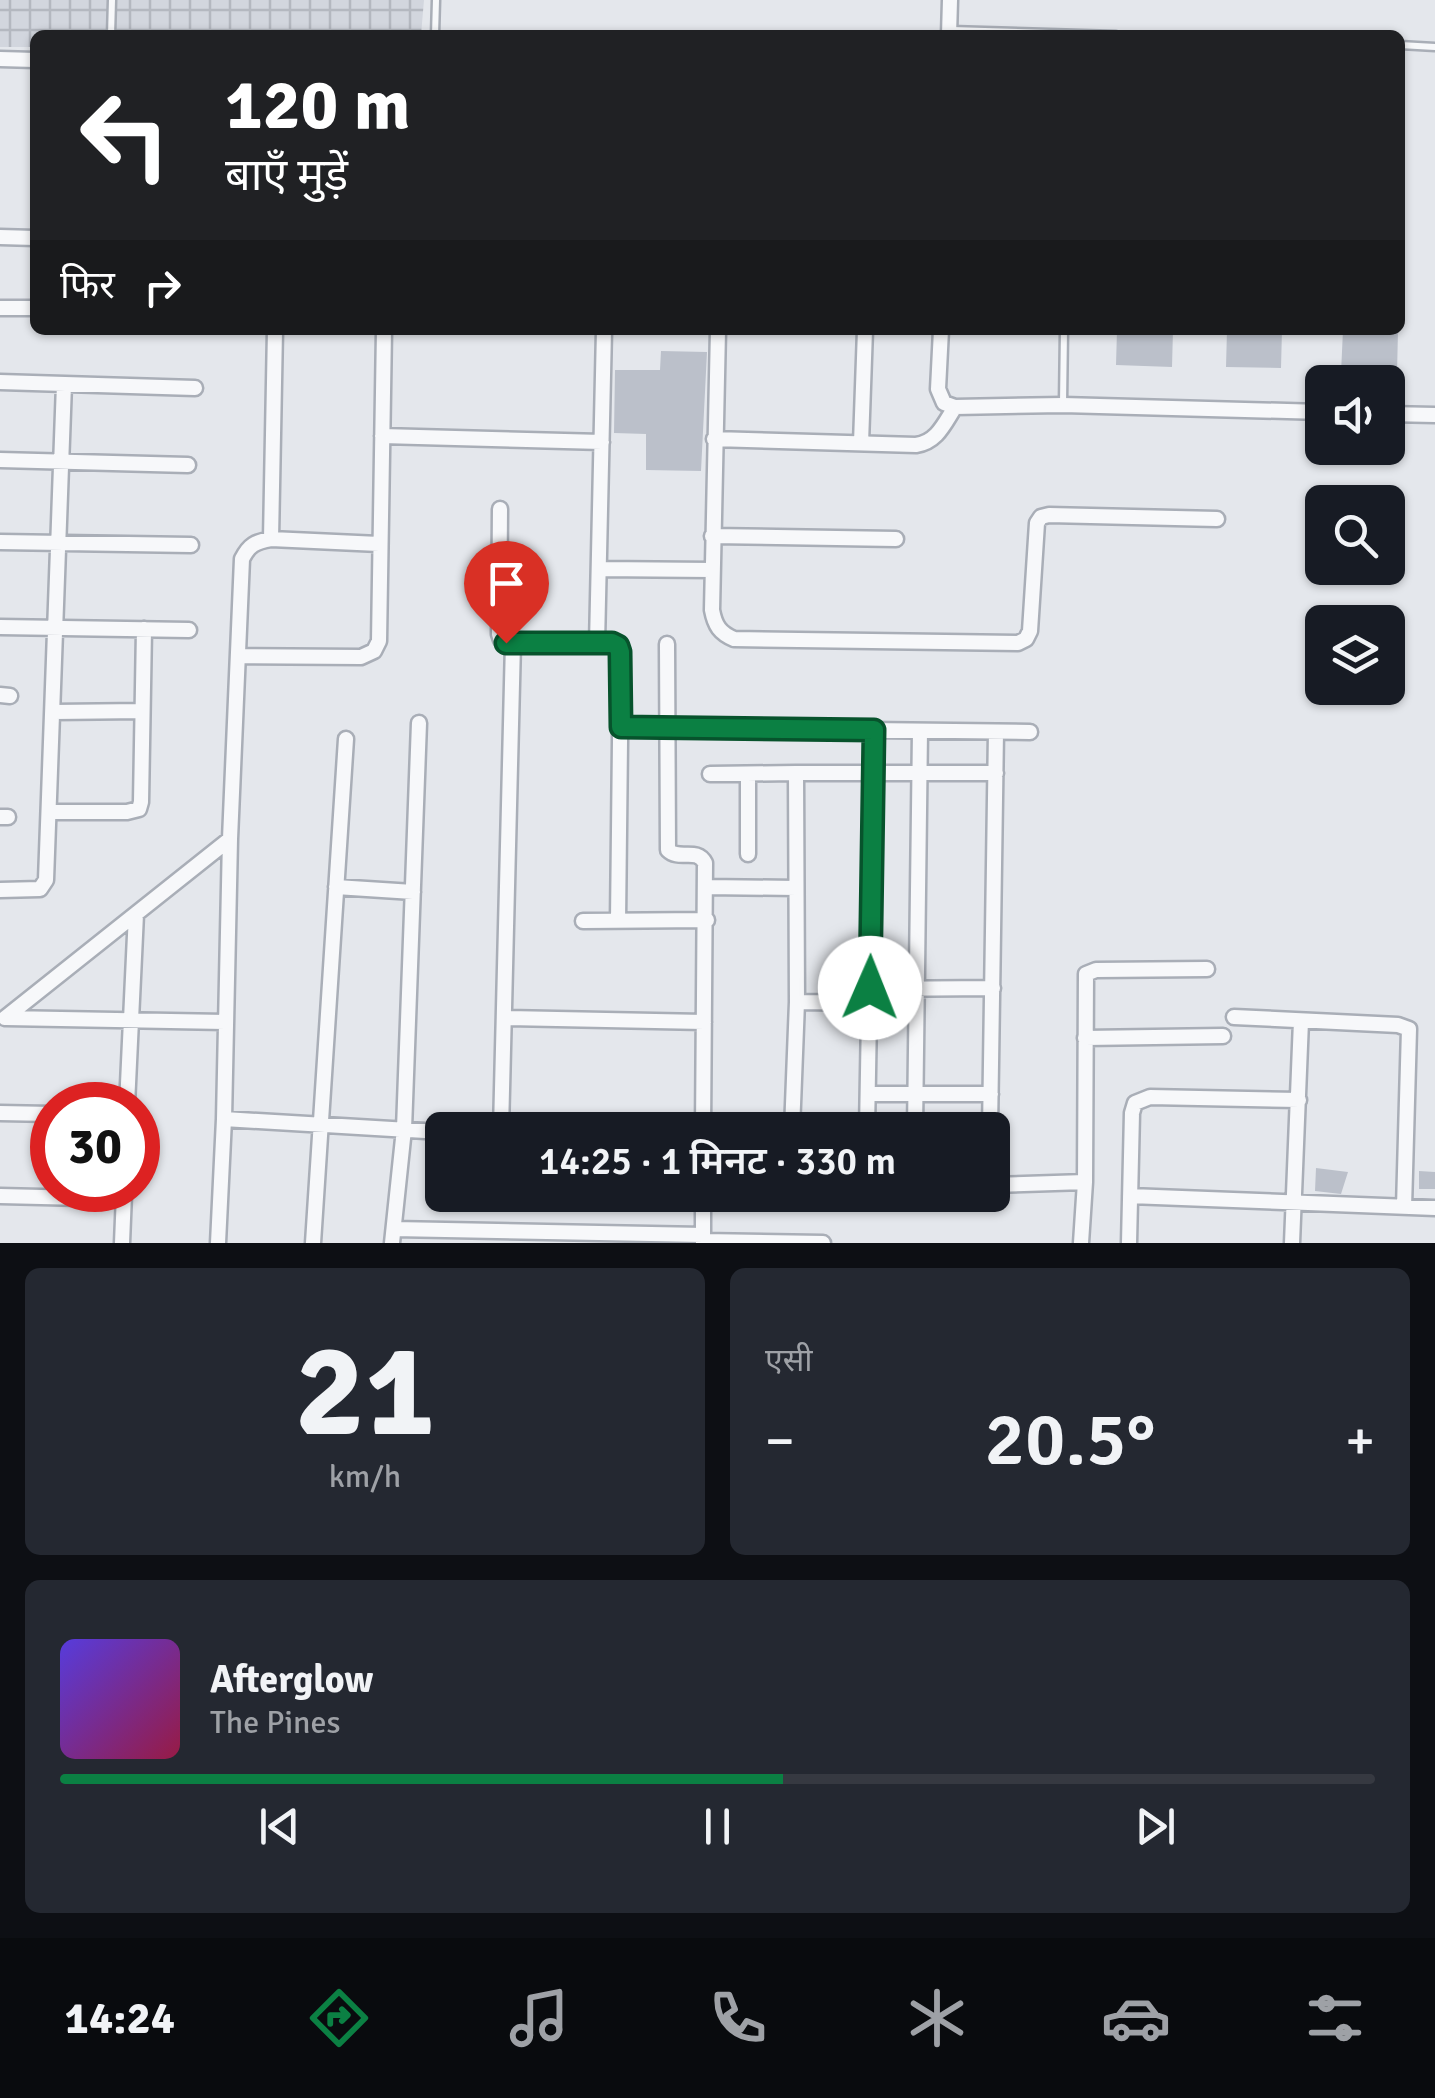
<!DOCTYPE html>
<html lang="hi">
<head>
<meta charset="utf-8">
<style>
	body { margin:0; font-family:Signika,"Noto Sans Devanagari",sans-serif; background:#242831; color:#f1f3f6; height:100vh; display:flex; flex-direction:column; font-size:38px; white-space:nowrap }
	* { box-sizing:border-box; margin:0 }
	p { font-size:32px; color:#9ea1a6 }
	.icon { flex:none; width:55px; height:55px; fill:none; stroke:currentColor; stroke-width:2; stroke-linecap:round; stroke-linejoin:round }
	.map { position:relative; height:1243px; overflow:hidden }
	.drawer { display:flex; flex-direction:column; gap:25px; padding:25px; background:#0d0f14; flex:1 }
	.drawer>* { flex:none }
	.hud { position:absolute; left:30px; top:30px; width:1375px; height:305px; border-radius:15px; box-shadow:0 2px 8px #0004; background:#202124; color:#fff; overflow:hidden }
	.tools { position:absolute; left:1305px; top:365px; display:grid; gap:20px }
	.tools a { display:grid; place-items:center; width:100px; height:100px; border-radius:15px; background:#171b24; box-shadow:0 2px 8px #0004; font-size:50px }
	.speed { position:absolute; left:30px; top:1082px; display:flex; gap:20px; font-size:50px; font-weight:700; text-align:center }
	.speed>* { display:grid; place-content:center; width:130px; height:130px; border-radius:50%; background:#171b24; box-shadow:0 2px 8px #0004; line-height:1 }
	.speed .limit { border:15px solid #d22; background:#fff; color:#111 }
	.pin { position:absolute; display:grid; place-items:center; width:85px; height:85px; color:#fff; margin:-102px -42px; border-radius:50% 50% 50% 0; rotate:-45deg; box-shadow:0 0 10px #0007 }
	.pin .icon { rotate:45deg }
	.me { position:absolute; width:110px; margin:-55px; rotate:1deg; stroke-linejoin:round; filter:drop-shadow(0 0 8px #0008) }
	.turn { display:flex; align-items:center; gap:35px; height:210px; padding:0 30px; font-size:45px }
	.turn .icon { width:130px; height:130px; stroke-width:2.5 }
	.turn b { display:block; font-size:70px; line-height:85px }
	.then { display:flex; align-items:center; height:95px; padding:0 30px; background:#0003; gap:20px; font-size:38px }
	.big { font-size:75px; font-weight:600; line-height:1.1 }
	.drawer .card { flex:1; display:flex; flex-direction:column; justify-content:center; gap:15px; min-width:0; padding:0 35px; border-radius:15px; background:#242831 }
	.drawer .dial { align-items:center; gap:0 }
	.dial b { font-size:130px; line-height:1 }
	.song { display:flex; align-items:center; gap:30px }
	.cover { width:120px; height:120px; border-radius:15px; background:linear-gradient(135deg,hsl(250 70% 55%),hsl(340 70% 35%)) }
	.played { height:10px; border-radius:5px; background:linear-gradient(90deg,#0b8043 55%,#363941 55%) }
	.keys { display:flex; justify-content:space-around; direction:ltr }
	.heat { display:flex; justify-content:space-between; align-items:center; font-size:55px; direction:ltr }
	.drawer .tiles { flex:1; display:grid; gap:25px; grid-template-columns:1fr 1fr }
	.card:last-child { grid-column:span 2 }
	.trip { position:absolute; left:425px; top:1112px; width:585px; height:100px; border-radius:15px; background:#171b24; box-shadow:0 2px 8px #0004; font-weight:600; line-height:100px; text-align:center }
	.tabs { display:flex; height:160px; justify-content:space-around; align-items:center; background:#090b0e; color:#9ea1a6 }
	.tabs .icon { width:70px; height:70px }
	.tabs .on { color:#0b8043 }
	.tabs b { font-size:45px; color:#f1f3f6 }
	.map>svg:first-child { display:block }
	.industrial { fill:url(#industrial-grid) }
	.building { fill:#bbc0ca }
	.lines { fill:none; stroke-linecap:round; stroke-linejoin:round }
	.lane-casing { stroke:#a9aeb7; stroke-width:11 }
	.street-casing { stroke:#a9aeb7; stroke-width:19 }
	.lane { stroke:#f7f8fa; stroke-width:6 }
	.street { stroke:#f7f8fa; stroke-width:14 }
	.route-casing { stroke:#07532c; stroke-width:25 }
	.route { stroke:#0b8043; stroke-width:18 }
</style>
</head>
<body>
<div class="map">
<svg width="1435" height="1243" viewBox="0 0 1435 1243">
	<defs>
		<pattern id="industrial-grid" width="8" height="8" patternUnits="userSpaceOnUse" patternTransform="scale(2.5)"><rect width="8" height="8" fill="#d2d6de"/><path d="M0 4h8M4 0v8" fill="none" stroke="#b4b8c0"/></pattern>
	</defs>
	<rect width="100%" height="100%" fill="#e4e7ec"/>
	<path class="industrial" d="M0 0H424L421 35H35V47H0Z"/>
	<path class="building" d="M1117 330H1173L1172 367 1116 365Z
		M1227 330H1282L1281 368 1226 367Z
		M1343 330H1398L1397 374 1341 373Z
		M661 351 707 352 701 471 646 470V434L614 433 615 370H660Z
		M1316 1168 1348 1172 1341 1194 1315 1191Z
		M1419 1171 1435 1172V1189H1419Z"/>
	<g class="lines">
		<g class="lane-casing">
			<path id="lane" d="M951 30 1116 35
				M111 35 112 0
				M435 35 436 0
				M1400 45 1435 47
				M1063 403 1064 330"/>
		</g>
		<g class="street-casing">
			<path id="street" d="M949 35 950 0
				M0 59 35 60
				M0 237 35 238
				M0 308H35
				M718 330 712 610C715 626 720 633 734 639L1018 643 1026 639 1030 631 1037 523 1041 517 1049 515 1217 519
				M941 330 938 389 944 403 955 407 1063 405 1322 412
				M0 382 195 388
				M1388 414 1435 415
				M382 436 602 442
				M714 439 916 445C937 442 944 424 955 407
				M861 443 865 330
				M0 460 188 465
				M500 509 499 634 501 640 506 643H611L618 646 621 652 618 921
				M712 536 896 539
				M271 539 275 330
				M0 542 191 545
				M599 569 712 570
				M0 627 189 630
				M597 644 604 330
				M667 644 668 850C679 861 697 847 705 863L703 1130
				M238 656 361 657 374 651 379 641 384 330
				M0 695 10 696
				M54 712 142 711
				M621 727 1030 732
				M796 773H996
				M710 774 796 773 797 1002 792 1130
				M748 774V854
				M50 812H127L139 809 141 802 144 629
				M0 817H8
				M336 887 413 892
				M706 887 796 888
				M0 890 40 889 46 880 64 384
				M583 921 707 920
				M870 989 993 988
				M797 1002 870 1003
				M1234 1017 1398 1025 1409 1029 1404 1207
				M5 1018 230 839
				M6 1018 225 1022
				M504 1018 704 1022
				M1085 1038 1223 1036
				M868 1094H991
				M127 1105 136 914
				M0 1113 52 1114
				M224 1119 442 1132
				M501 1130 513 643
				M867 1130 874 730
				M915 1130 920 731
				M990 1130 996 732
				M1085 1182 1086 974 1096 970 1207 969
				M992 1185 1085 1182 1081 1243
				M0 1196 123 1199
				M1130 1196 1435 1208
				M866 1200V1195
				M914 1200V1195
				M394 1229 703 1235
				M703 1241 823 1243
				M703 1242V1195
				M122 1243 124 1194
				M218 1243 224 1119 230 839 242 559C249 545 255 542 271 539L379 544
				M313 1243 346 739
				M392 1243 404 1129 419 723
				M1129 1243 1132 1113 1135 1103 1150 1097 1299 1100
				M1292 1243 1301 1021"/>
		</g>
		<use href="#lane" class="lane"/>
		<use href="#street" class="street"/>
	</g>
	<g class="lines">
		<g class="route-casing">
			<path id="route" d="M506 643H612L618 646 620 652 621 727 874 730 870 988"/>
		</g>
		<use href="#route" class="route"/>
	</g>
</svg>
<div class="tools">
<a><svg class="icon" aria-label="sound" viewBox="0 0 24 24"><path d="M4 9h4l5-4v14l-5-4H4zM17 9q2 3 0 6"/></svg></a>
<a><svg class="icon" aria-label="search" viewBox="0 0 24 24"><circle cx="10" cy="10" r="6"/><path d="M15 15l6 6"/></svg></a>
<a><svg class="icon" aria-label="layers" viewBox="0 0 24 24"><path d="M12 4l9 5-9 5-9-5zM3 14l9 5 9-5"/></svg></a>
</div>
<div class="speed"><div class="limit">30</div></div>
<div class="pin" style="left:506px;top:643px;background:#d93025"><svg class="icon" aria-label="arrive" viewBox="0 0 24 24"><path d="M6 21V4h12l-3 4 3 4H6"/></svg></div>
<svg class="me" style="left:870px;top:988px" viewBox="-20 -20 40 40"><circle r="19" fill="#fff"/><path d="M0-13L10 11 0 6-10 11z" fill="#0b8043"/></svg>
<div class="trip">14:25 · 1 मिनट · 330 m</div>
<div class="hud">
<div class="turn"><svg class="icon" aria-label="left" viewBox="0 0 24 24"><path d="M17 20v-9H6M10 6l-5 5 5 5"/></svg><div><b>120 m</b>बाएँ मुड़ें</div></div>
<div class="then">फिर<svg class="icon" aria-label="right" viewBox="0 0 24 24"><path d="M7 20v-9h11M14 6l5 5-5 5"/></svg></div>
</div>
</div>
<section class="drawer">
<div class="tiles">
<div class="card dial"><b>21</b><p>km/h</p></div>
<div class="card"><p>एसी</p>
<div class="heat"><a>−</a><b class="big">20.5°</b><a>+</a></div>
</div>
<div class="card">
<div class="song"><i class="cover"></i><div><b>Afterglow</b><p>The Pines</p></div></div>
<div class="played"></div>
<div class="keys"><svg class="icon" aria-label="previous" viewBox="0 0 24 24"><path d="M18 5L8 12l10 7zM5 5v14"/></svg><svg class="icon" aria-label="pause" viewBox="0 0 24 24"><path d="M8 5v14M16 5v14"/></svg><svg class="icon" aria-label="next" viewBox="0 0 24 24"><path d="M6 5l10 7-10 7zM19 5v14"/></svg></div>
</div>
</div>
</section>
<nav class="tabs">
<b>14:24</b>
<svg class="icon on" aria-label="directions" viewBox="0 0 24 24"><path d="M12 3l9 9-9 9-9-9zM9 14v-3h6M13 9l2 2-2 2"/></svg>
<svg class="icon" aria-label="music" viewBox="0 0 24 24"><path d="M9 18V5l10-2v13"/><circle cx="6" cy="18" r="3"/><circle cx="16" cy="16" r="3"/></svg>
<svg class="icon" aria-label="phone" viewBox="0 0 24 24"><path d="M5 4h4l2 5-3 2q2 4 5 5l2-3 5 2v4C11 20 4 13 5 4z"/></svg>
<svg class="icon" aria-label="climate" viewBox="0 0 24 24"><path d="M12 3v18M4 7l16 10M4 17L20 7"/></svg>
<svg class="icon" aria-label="car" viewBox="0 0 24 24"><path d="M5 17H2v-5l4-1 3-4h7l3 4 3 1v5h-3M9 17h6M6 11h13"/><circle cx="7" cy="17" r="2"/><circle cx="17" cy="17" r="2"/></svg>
<svg class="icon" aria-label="filters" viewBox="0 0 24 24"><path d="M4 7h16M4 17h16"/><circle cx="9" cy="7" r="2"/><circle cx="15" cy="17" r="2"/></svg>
</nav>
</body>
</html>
